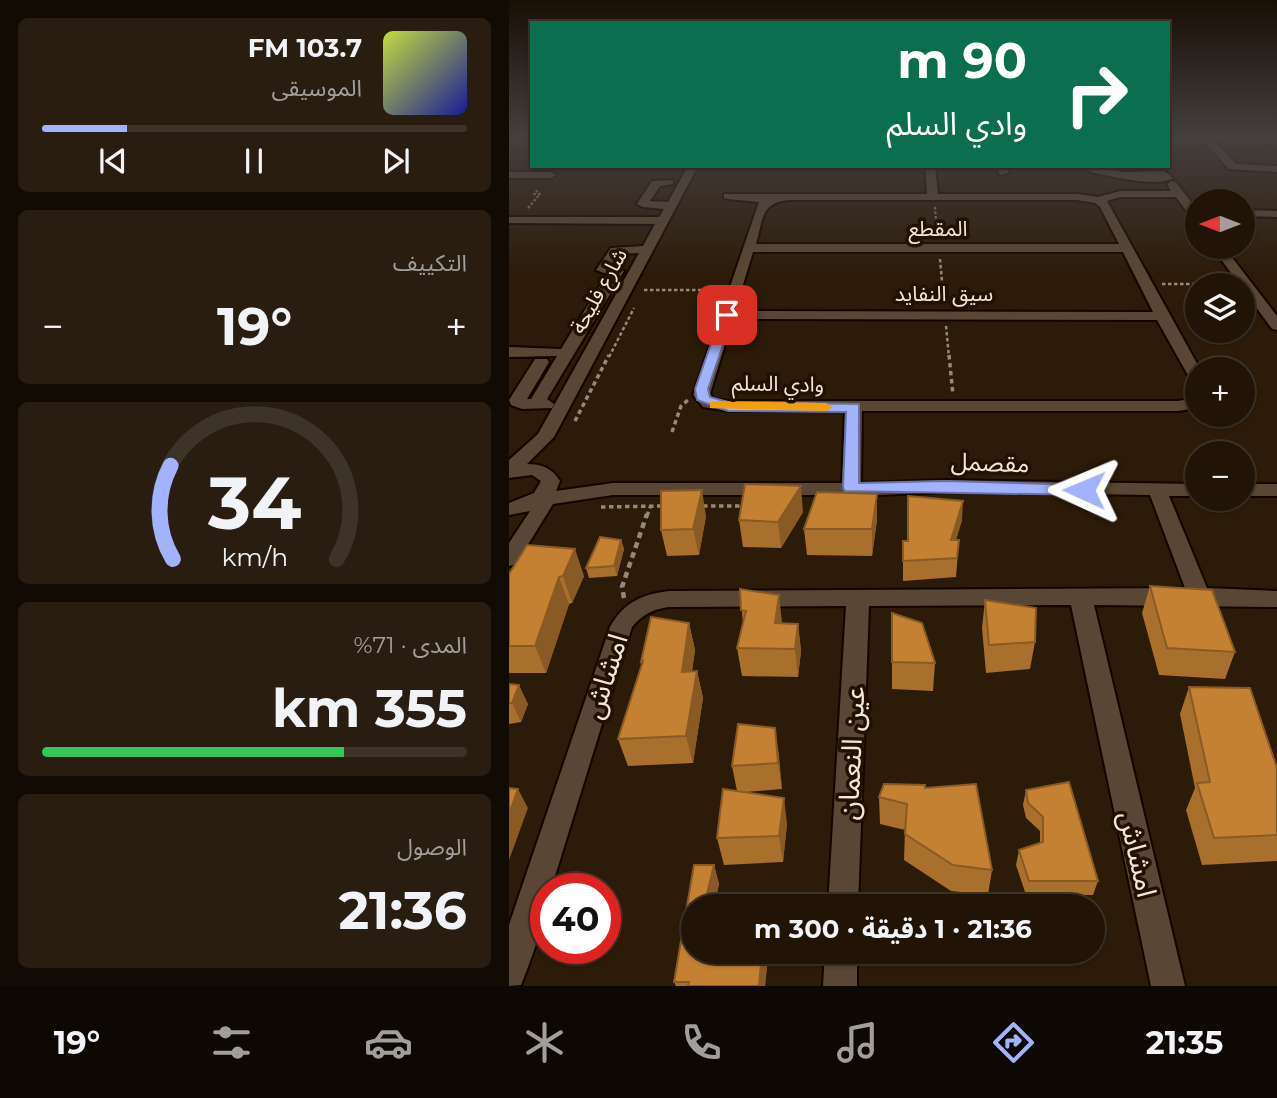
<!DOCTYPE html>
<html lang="ar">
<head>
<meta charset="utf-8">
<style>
	body { margin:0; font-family:Montserrat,"Noto Sans Arabic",sans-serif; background:#291d11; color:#f1f3f6; direction:rtl; height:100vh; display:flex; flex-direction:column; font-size:26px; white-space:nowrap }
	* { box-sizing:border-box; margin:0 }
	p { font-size:23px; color:#a29e9b }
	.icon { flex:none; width:38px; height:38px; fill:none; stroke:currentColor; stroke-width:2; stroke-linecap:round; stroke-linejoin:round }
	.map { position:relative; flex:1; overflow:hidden; direction:ltr }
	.side { display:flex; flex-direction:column; gap:18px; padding:18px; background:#120b04; width:509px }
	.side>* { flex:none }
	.top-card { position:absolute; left:21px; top:21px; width:640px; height:147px; border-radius:0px; box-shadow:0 2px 5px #0004,0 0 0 2px #3e3328; direction:rtl; background:#0b6e4f; color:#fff; overflow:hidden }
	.needle { width:46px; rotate:270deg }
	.fabs { position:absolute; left:676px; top:189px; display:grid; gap:14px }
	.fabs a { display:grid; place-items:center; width:70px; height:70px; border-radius:50%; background:#211407; box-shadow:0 2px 5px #0004,0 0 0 2px #3e3328; font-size:35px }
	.speed { position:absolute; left:21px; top:873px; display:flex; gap:14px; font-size:35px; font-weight:700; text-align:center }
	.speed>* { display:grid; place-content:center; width:91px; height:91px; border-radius:50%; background:#211407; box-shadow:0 2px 5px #0004,0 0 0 2px #3e3328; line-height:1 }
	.speed .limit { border:10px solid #d22; background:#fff; color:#111 }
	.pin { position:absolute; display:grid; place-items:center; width:60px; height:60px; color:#fff; margin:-30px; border-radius:14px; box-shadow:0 4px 10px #0006 }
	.me { position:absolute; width:77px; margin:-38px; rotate:271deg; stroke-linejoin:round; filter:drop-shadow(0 0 5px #0008) }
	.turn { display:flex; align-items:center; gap:24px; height:147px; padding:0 28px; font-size:32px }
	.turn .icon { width:91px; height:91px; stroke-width:2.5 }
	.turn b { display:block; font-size:49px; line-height:60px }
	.big { font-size:52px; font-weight:700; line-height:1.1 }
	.side .tile { flex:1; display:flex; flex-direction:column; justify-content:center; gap:10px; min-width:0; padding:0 24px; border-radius:10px; background:#291d11 }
	.side .dial { align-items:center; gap:0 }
	.dial svg { height:182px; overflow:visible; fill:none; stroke:#3e3328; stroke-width:7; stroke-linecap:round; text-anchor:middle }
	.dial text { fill:#f1f3f6; stroke:none }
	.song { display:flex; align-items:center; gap:21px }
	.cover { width:84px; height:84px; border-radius:10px; background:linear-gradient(135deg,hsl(70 70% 55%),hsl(240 70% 35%)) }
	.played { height:7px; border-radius:4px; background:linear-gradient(90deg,#a3b2fd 20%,#3e3328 20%) }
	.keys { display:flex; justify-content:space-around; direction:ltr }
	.heat { display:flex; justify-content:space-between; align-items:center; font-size:38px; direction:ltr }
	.charge { height:10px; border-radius:5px; background:linear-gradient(90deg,#34c759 71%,#3e3328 0) }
	.trip { position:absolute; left:172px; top:894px; width:424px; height:70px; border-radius:35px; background:#211407; box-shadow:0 2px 5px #0004,0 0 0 2px #3e3328; font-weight:700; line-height:70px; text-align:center; direction:rtl }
	.dock { display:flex; height:112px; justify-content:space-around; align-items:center; background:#0d0803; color:#a29e9b }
	.dock .icon { width:49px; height:49px }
	.dock .on { color:#a3b2fd }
	.dock b { font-size:32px; color:#f1f3f6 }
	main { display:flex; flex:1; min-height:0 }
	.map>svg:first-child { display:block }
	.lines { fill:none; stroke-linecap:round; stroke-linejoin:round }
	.minor-casing { stroke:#130500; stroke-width:4 }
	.path-far3 { stroke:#96887a; stroke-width:2; stroke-dasharray:2.5 2; stroke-linecap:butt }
	.path-far2 { stroke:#96887a; stroke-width:2.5; stroke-dasharray:3.5 2.5; stroke-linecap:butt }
	.path-far1 { stroke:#96887a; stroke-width:3.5; stroke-dasharray:4.5 3.5; stroke-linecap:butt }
	.path { stroke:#96887a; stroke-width:4.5; stroke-dasharray:6 4.5; stroke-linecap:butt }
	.minor { fill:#5a4634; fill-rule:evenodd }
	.wall { fill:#a96f2c }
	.shaded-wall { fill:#8a5a24 }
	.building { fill:#c58133; stroke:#8a5a24; stroke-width:2 }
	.route { fill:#a3b2fd; stroke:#6a74a4; stroke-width:2 }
	.slow { fill:#f59e0b }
	.labels { text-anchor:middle; stroke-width:7; stroke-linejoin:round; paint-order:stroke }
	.far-street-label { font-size:21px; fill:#f2e6db; stroke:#221102 }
	.street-label { font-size:24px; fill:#f2e6db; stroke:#221102 }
	.near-street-label { font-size:28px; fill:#f2e6db; stroke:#221102 }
</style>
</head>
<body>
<main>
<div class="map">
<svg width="768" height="986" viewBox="0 0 768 986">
	<rect width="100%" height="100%" fill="#2c1b09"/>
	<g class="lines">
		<g class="minor-casing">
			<path id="minor" d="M690 136H700L727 164 768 166V172L720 169Z
				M179 166H189L45 437 18 464C33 464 43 468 51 481L47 491 104 483H333L336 411H219L194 407 184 395 250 202 219 199 215 198V194H418L416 166H426L429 194H568L589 197 611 191H662L658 184 663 181 667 182 688 210V221L684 220 667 197H611L598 201 691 369H688V382L680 377 648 320 224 319 201 394 205 399 219 401H669L688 398V408L669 411H353L352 483 436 480 688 484V496H660L698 588 768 591V607L585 605 676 986H642L562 605 360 606 349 906H319L337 606 160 607C144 609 133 615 123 627L42 889H37C37 921 24 955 12 985L0 986V925L101 627C114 603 133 594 160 591L676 588 641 495 436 492 370 495H104L44 504 7 564 0 566V543L21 511 0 515V503L25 493 32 481 23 475 0 478V460L29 434 130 253 110 254 103 267 115 271 38 399 45 404 43 408 13 409 2 405 0 400 26 359H38L40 362 18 399H22L48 356 0 357V347L52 349 98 274 87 270 102 248 134 246 146 224 0 223V217H150L155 209 134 207 128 204 143 181 164 180V184L151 186 141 201 159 202ZM279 200H568L586 203 591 207 610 244H247C254 221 251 203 279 200ZM244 252H614L644 312 226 311Z
				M488 166H498L500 173 491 175Z
				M577 166 615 172 655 171 664 178C649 188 600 176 581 172Z
				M0 172H42L47 175 42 178H0Z
				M733 210 768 211V217L733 216Z
				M703 247H715L768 316V330L763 329Z
				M733 484H768V496H733Z
				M316 952H348V986H314Z"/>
		</g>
		<path class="path-far3" d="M426 207 428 233
			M19 208 31 194H25L29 190"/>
		<path class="path-far2" d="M428 231V238
			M431 259 435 304
			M653 284H722
			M135 290H213
			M437 326 440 357
			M100 357 125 308"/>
		<path class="path-far1" d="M440 355 444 395
			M66 421 100 355
			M163 432 172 406 179 400
			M194 506H233
			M92 507 154 506
			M138 516 141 507"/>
		<path class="path" d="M115 598 113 587 138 514"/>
		<use href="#minor" class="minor"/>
	</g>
	<path class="wall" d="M368 494V520L363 556 298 555 295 529Z
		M294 512 272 548 234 547 230 520Z
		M197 516 190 555 158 556 152 530Z
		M453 520 447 540H450L447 577 394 581V541H399Z
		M112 540 115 549 108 576 80 578 77 568Z
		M0 574 75 576 63 603 60 604 37 673H0Z
		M641 586 726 652 716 679 650 675 633 613Z
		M231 589 273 623 289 624 292 651 289 677 233 676 228 648 234 623Z
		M476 600 526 642 521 669 477 673 473 628Z
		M383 613 426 663 424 691 383 689Z
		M180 623 186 650 183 671H188L194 698 184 763 119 766 109 739 133 665Z
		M0 684 19 704 12 722 0 724Z
		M680 687 768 768V861L693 865 677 810 686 788 671 714Z
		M266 728 273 789 237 792 278 824 274 862 215 865 208 838 228 791 223 766Z
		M416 788 483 870 479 895 442 891 395 860 396 830 371 824 370 797Z
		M517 790 589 881 584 895H517L507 865 510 850 531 843V831L517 818 514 805Z
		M185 865H205L210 884 205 906H184V952H258L259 956 256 986H167L165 982Z"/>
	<path class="shaded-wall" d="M292 486 294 512 272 548 269 522Z
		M193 490 197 516 190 555 184 529Z
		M368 494V520L363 556V529Z
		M454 501 453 520 441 559 442 540Z
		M112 540 115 549 108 576 105 566Z
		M66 549 75 576 63 603 54 576Z
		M50 577 60 604 37 673 26 646Z
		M270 595 273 622 270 650 266 623Z
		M180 623 186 650 179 699 173 672Z
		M289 624 292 651 289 677 286 649Z
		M188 671 194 698 184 763 177 736Z
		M10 685 19 704 12 722 3 703Z
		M266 728 270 755 273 789 269 763Z
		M9 789 19 808 0 860V814Z
		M275 798 278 824 274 862 270 836Z
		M205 865 210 884 205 906H195Z
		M253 952H258L259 956 256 986H250Z"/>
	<path class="building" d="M236 484 292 486 269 522 230 520Z
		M193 490 184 529 152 530V491Z
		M308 492 368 494 363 529H295Z
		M399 496 454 501 442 540H450L448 558 394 561V541H399Z
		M91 537 112 540 105 566 77 568Z
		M18 545 66 549 54 576 50 577 26 646H0V574Z
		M641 586 703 590 726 652 658 648Z
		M231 589 270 595 266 623 289 624 286 649 228 648 237 611 232 610Z
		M476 600 527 608 526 642 480 645Z
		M383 613 413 623 426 663 383 662Z
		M142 617 180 623 173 672 188 671 177 736 109 739 134 661 132 662Z
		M0 684 10 685 3 703H0Z
		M680 687 741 688 768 768V835L705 838 688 783 701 782Z
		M229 724 266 728 269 763 223 766Z
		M560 782 589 881H520L510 850 534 842V817L519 803 517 790Z
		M375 784 416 785V788L467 784 483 870 444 865 396 834 398 804 370 797Z
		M0 788 9 789 0 814Z
		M214 789 275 798 270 836 208 838Z
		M185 865H205L195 906H184V952H253L250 986H179L180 982H165Z"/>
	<linearGradient id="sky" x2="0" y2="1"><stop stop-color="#180f05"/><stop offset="0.5" stop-color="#453f3e"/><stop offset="1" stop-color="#453f3e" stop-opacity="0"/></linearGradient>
	<rect width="768" height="274" fill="url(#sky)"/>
	<path class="route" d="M218 312 224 315 199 389 201 397 219 402 350 404V483L436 481 575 485 583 490 575 495 336 491 334 488 337 412 219 411 188 400 186 389 212 315Z"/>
	<path class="slow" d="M206 401 317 403 324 407 317 411 201 408V402Z"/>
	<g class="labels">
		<g class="far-street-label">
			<text x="429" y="236">المقطع</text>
			<text transform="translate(90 291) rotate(-61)" y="7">شارع فليحة</text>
			<text x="435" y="301">سيق النفايد</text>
			<text transform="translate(269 384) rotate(1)" y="7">وادي السلم</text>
		</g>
		<g class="street-label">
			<text transform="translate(481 463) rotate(2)" y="8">مقصمل</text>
		</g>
		<g class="near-street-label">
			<text transform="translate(96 676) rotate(-72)" y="10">امشاش</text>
			<text transform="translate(342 753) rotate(-87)" y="10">عين النعمان</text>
			<text transform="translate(629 854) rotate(77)" y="10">امشاش</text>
		</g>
	</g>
</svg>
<div class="fabs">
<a><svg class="needle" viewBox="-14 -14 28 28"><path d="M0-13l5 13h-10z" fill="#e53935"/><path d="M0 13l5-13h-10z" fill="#a29e9b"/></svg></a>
<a><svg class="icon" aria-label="layers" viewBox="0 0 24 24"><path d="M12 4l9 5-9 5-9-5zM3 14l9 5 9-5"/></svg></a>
<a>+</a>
<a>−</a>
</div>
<div class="speed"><div class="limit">40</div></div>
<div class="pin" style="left:218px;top:315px;background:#d93025"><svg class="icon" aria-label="arrive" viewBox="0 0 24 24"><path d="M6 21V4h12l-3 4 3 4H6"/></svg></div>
<svg class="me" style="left:575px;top:490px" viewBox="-20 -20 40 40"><path d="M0-17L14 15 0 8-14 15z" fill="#a3b2fd" stroke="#fff" stroke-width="4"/></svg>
<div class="trip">21:36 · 1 دقيقة · 300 m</div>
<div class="top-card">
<div class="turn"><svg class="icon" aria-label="right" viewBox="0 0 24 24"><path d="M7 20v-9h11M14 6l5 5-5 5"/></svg><div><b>90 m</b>وادي السلم</div></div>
</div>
</div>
<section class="side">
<div class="tile">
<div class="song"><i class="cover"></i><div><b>103.7 FM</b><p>الموسيقى</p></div></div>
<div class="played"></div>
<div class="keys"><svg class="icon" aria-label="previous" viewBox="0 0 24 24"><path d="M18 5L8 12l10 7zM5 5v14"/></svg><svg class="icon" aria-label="pause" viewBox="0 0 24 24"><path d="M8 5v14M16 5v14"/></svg><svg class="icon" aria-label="next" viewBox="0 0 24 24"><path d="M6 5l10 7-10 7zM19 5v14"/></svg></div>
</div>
<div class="tile"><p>التكييف</p>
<div class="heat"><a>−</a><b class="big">19°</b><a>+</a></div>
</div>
<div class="tile dial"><svg viewBox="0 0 100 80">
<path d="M14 69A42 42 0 1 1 86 69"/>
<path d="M14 69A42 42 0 0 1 13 28" stroke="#a3b2fd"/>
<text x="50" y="56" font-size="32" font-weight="700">34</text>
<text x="50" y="72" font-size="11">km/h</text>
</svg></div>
<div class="tile"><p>المدى · 71%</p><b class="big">355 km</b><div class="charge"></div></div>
<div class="tile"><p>الوصول</p><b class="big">21:36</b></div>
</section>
</main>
<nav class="dock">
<b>21:35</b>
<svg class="icon on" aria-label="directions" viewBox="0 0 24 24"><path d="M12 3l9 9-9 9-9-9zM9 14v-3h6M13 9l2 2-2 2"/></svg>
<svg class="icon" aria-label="music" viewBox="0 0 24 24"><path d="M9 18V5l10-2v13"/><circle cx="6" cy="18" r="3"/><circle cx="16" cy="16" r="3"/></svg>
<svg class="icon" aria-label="phone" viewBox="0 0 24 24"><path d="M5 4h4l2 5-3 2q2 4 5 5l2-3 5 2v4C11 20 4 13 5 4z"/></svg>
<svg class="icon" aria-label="climate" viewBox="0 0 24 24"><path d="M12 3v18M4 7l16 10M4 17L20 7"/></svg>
<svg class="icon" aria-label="car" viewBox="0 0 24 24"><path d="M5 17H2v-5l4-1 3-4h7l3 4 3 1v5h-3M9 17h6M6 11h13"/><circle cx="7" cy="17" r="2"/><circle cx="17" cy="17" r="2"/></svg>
<svg class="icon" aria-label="filters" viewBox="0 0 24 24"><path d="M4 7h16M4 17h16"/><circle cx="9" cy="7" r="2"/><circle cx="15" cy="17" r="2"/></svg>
<b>19°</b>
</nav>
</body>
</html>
